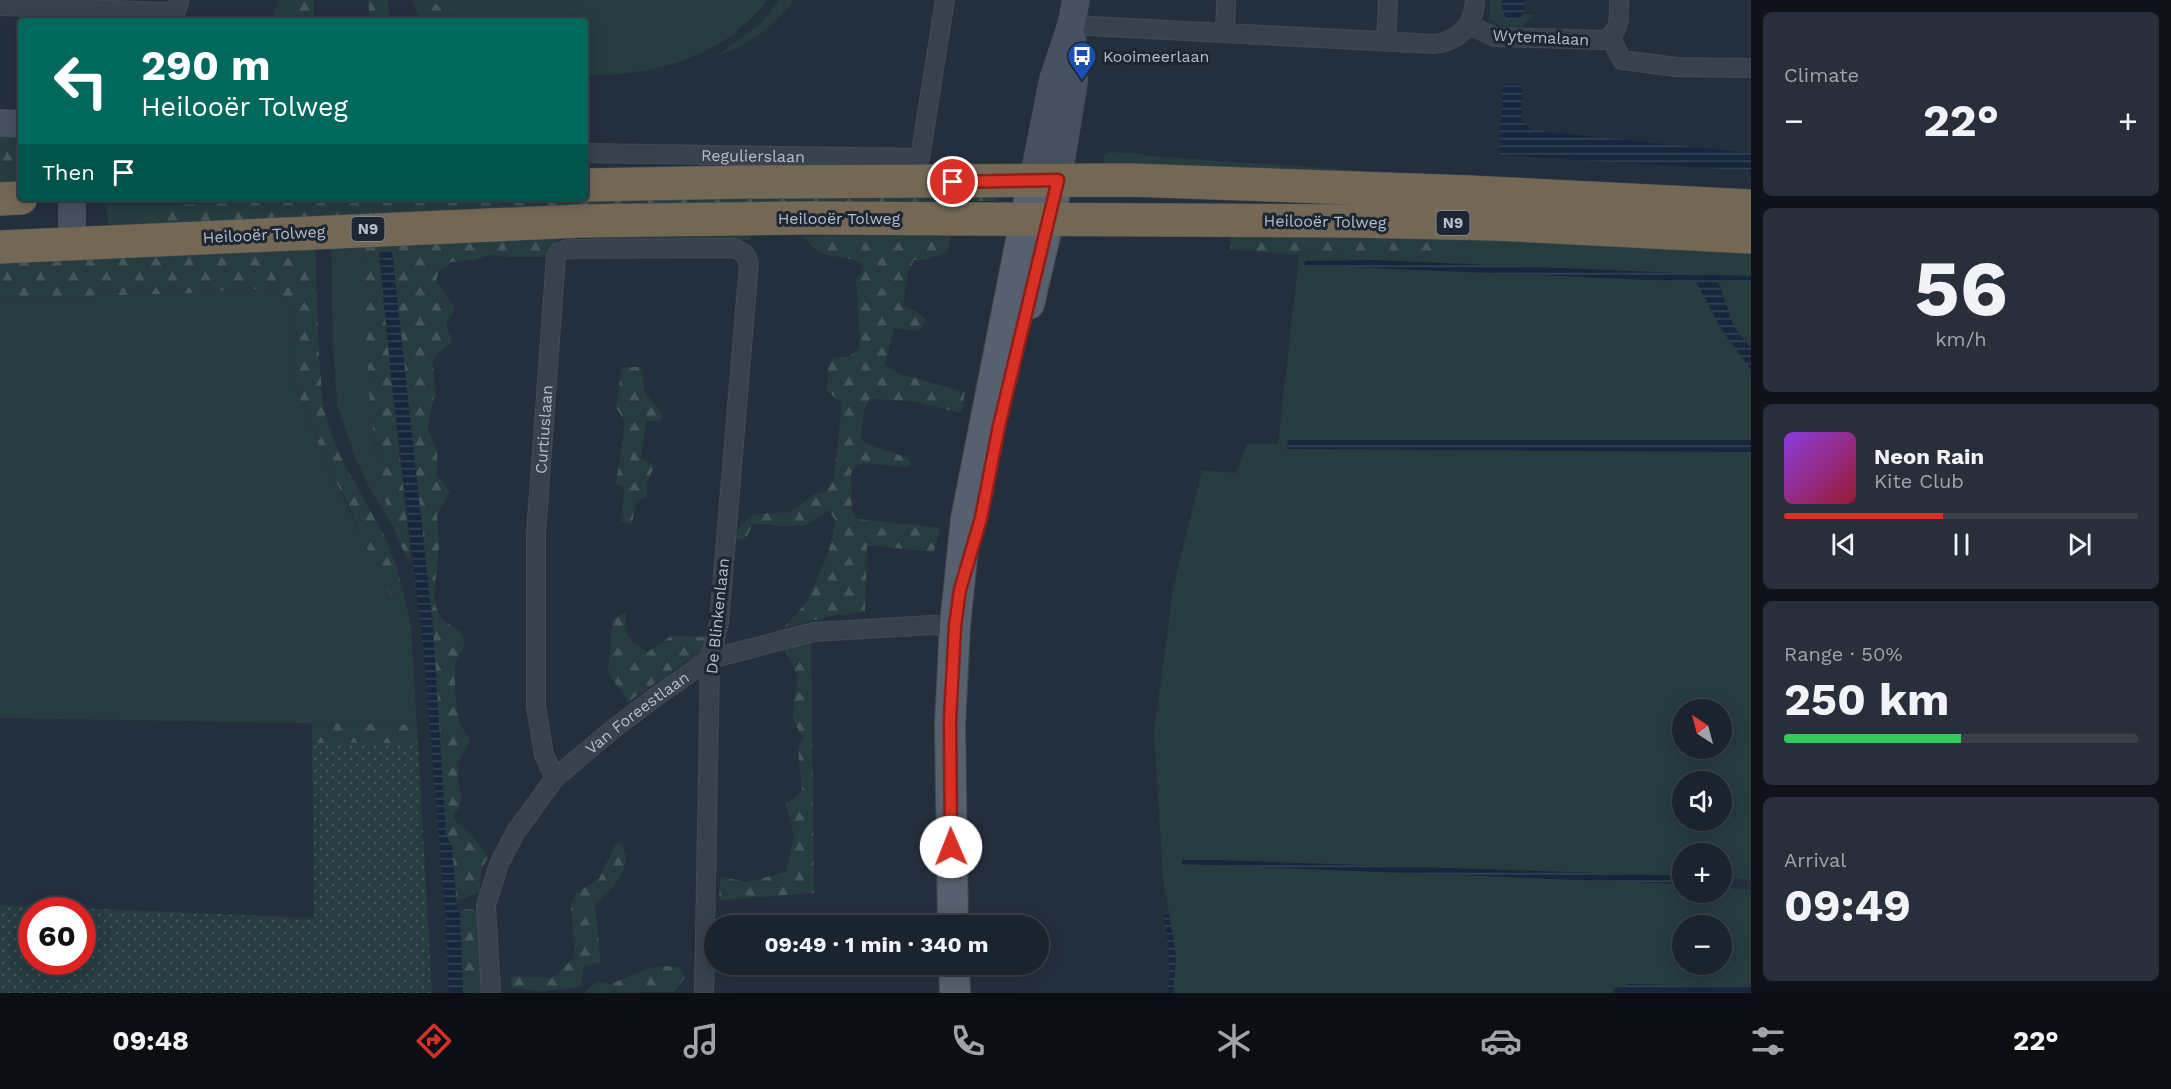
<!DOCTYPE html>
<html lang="en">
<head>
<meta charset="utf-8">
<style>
	body { margin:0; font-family:"Work Sans",sans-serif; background:#282f3a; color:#f1f3f6; height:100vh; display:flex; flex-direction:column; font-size:22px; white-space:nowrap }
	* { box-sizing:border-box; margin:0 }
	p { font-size:20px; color:#a0a4aa }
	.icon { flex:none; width:33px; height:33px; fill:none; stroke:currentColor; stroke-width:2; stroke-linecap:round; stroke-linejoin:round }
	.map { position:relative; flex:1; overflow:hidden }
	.sheet { display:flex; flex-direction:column; gap:12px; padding:12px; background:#0f1319; width:420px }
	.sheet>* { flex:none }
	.guide { position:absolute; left:18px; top:18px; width:570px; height:183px; border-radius:6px; box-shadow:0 3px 15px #0003,0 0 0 2px #39404a; background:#00695c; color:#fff; overflow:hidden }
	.needle { width:39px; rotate:324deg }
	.controls { position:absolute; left:1672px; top:699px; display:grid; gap:12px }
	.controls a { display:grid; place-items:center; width:60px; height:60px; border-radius:50%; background:#1b232e; box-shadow:0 3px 15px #0003,0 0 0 2px #39404a; font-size:30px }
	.speed { position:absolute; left:18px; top:897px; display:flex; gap:12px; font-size:30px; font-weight:700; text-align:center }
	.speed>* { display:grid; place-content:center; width:78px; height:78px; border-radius:50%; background:#1b232e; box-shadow:0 3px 15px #0003,0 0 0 2px #39404a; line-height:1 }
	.speed .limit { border:9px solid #d22; background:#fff; color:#111 }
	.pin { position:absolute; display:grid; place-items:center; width:51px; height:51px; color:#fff; margin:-26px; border:3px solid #fff; border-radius:50%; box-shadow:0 2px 6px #0007 }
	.me { position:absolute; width:66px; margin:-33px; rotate:359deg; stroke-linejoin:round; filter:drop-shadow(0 0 4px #0008) }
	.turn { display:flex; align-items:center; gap:21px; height:126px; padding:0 24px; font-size:27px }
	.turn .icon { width:78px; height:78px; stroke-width:2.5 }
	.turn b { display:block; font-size:42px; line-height:51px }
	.then { display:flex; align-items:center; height:57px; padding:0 24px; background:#0003; gap:12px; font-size:22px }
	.big { font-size:45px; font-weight:700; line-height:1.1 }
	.sheet .widget { flex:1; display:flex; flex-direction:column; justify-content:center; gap:9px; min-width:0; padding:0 21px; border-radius:9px; background:#282f3a }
	.sheet .dial { align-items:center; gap:0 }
	.dial b { font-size:78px; line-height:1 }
	.song { display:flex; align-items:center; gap:18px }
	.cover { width:72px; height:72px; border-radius:9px; background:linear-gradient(135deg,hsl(270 70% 55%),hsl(350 70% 35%)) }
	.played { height:6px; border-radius:3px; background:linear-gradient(90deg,#d93025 45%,#39404a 45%) }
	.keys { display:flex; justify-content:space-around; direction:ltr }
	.heat { display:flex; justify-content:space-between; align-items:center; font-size:33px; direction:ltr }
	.charge { height:9px; border-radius:4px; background:linear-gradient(90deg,#34c759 50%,#39404a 0) }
	.trip { position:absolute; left:704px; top:915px; width:345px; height:60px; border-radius:30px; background:#1b232e; box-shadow:0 3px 15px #0003,0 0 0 2px #39404a; font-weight:700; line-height:60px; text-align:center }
	.tabs { display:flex; height:96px; justify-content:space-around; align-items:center; background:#0b0e12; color:#a0a4aa }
	.tabs .icon { width:42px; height:42px }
	.tabs .selected { color:#d93025 }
	.tabs b { font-size:27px; color:#f1f3f6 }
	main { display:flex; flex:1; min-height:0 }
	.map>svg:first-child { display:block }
	.green { fill:#263c3f; fill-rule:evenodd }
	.forest { fill:url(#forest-firs) }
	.garden { fill:url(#garden-dots); fill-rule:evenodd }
	.water { fill:url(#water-rules) }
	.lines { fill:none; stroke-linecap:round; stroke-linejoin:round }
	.street-casing { stroke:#414a57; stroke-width:20 }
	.secondary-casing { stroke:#414a57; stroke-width:28 }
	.primary-casing { stroke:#414a57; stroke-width:32 }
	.highway-casing { stroke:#434c59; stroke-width:34 }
	.street { stroke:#38414e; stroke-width:18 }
	.secondary { stroke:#465061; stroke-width:27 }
	.primary { stroke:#56606e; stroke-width:30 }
	.highway { stroke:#746855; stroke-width:33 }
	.route-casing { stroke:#8d1f18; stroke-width:15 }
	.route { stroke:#d93025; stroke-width:10 }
	.labels { text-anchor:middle; stroke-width:6; stroke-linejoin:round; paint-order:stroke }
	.shield { fill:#1d2633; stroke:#878f9c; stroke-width:1.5 }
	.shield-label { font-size:15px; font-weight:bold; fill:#b4bcc9 }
	.street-label { font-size:16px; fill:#b4bcc9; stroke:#1d2633 }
	.poi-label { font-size:16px; fill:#b4bcc9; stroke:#1d2633; text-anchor:start }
</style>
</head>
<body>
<main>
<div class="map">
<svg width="1751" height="993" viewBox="0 0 1751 993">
	<defs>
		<pattern id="forest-firs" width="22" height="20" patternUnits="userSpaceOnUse" patternTransform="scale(1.5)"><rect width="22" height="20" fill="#263c3f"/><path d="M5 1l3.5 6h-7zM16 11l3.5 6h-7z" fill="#435659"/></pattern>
		<pattern id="garden-dots" width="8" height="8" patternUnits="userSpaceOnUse" patternTransform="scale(1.5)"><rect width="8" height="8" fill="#263c3f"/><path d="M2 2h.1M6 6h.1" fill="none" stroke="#435659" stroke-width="1.8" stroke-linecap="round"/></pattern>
		<pattern id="water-rules" width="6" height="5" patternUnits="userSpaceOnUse" patternTransform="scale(1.5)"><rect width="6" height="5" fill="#17263c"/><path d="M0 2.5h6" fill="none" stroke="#364457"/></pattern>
	</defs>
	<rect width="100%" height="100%" fill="#242f3e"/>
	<path class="green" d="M432 0H768C756 14 743 28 728 38 687 66 633 76 585 75V21H454Z
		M779 0H794C771 29 752 43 717 56L760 24Z
		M1490 0H1502L1501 10 1521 17 1523 14 1534 15 1522 26H1502L1490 18Z
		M1109 152 1143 154 1148 156 1440 176 1103 165 1104 155Z
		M107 205H162V230L108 233Z
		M1444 232 1751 246V880L1722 877V854H1683V876L1182 859V864L1683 884V892H1722V887L1751 890V987L1629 984 1614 989 1613 993H1172L1176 956 1163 879 1154 733 1173 588 1202 470 1236 473 1247 444H1278L1299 255 1441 258ZM1683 710H1722V748H1683ZM1683 782H1722V820H1683ZM1683 926H1722V964H1683Z
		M363 238 369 386 374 445 393 526 369 487 355 457 337 404 333 347 331 241Z
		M249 288 283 296 294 313 296 388 328 467 393 598 403 591 411 626 417 725 0 718V299L193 293Z"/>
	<path class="forest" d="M279 0H314V21H272Z
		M368 0H387L390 21H370Z
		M412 0H432L454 21H420Z
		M0 127 21 128V188L0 189Z
		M998 190 996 201 766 203 162 230V205C441 198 719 196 998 190Z
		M1229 230 1444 232 1442 258 1299 255 1231 249Z
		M749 234 750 240 560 239 552 246 550 257H510L490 255 474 260 451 262 439 271 436 281 453 305 454 312 446 322 452 342 434 357 433 365 435 393 428 423V430L437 449V475L450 492 437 514 439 547 434 595 436 608 442 620 460 631 465 642 462 651 455 664V689L459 722 470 741C466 749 459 758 458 767 455 786 469 800 453 815L457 823 473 836 488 857 481 870 480 892 456 901 452 847 446 835 433 628 392 252 379 253 392 385 411 559 407 558C402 547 396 536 392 524 364 432 367 334 363 238Z
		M803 236H951L947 252 928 259 914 260 908 273 903 307 918 312 926 319 919 331 894 328 885 365 900 374 965 392 961 413 913 401 869 399 864 411 860 437 865 443 908 458 911 463 908 467 864 463 855 466 851 474 852 513 858 519 940 528 934 552 867 545 865 612 831 616 783 628 807 602 829 550 836 521 828 510 805 526H779L753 523 746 538 733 540 741 525 754 514 790 512 813 495 827 491 834 480 842 403 827 391 828 368 833 357H848L858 350 860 337 856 279 863 270 860 262C833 252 824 263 803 236Z
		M315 241 319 357 323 406 331 433 346 467 385 537 397 568 403 591 393 598 372 561 351 510 328 467 296 388 294 313 283 296 249 288 193 293 0 299V258Z
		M622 367H642L644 391 662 414 660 421H646L641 458 655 466C648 477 646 486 647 498L636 501 632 523 621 522 624 488 616 484 625 422 616 407Z
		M626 612C626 637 626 639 648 652L671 636 708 637 707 651 687 661 628 702 608 672 613 619Z
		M811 640 814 893 719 900 720 877 747 882 786 872 794 837 786 804 802 791 798 748 803 738 793 720 794 698 798 677 783 646Z
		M312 723 417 725 418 743H312Z
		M620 842C622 846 626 851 626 855 628 874 607 894 595 906L601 962 584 966 580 987 543 991 512 988 510 976 552 978 575 957 571 905 576 893 599 879 615 845Z
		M462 909 478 910 484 993H463L460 912Z
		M663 966 679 967 685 977 674 992 586 993V991L597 981 611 984 646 969Z"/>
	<path class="garden" d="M312 743H418L432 993H0V905L314 918ZM32 910H82V962H32Z"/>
	<path class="water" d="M1502 0H1525L1524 12C1511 30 1501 17 1502 0Z
		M1507 83 1519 84 1522 88 1521 118 1531 130 1751 153V171L1499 155 1503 86Z
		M379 252H392L433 628 446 835 452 847 457 910 460 912 463 993H449L445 911 424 654 392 385Z
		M1373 260 1751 276V282L1718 281 1734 327 1751 348V370L1722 330 1696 282 1304 265 1305 261Z
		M1288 440H1751V452L1287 449Z
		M1182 859 1683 876V884L1182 864Z
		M1169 914 1176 956 1173 993H1167C1172 965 1168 942 1163 915Z
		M1629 984 1751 987V993H1614V989Z"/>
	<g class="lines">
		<g class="street-casing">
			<g id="street">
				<path d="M0 6 166 12 177 9 179 0"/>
				<path d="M1071 25 1435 44C1460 40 1474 25 1475 0"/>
				<path d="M1469 25 1495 37 1604 40C1621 33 1619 16 1619 0"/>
				<path d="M1225 33 1226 0"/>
				<path d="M1610 37 1622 60 1676 67 1751 68"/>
				<path d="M1386 42 1388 0"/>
				<path id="s1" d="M585 153 920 158 945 0"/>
				<path id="s2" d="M555 778 544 755 536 706V534L556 256 559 252 568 249 734 248 745 254 749 263 719 623 710 659 704 993"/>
				<path id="s3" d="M491 993 486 905 499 864 515 833 555 778 612 730 654 698 710 659 814 632 932 625 955 626"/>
			</g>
		</g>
		<g class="secondary-casing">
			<path id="secondary" d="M0 123 21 124
				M1033 180 1053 79 1071 25 1076 0
				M1058 180 1074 82 1072 39
				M72 198V244"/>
		</g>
		<g class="primary-casing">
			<path id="primary" d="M1029 304 1058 180
				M953 926 950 724 955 626 966 519 1033 180
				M954 964 955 993"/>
		</g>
		<g class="highway-casing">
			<path id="highway" d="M585 185 746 182 1130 180 1469 192 1751 206
				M0 199 21 198
				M0 247 580 221 808 218 1350 221 1495 224 1751 237"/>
		</g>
		<use href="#street" class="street"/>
		<use href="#secondary" class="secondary"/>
		<use href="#primary" class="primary"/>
		<use href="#highway" class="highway"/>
	</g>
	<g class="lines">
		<g class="route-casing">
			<path id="route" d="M951 847 950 720 955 626 960 590 981 518 999 426 1058 180 953 182"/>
		</g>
		<use href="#route" class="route"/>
	</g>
	<defs>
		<g id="bus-pin" transform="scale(1.5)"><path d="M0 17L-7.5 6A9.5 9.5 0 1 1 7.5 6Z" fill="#1a4fb4" stroke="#1d2633"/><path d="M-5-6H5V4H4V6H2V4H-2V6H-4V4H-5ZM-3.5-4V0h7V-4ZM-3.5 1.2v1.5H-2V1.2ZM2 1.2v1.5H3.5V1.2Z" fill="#fff"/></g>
	</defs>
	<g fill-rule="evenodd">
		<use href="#bus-pin" x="1082" y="56"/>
	</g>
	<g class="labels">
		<g class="shield">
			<rect x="1436.5" y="211" width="33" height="24" rx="4.5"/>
			<rect x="351.5" y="217" width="33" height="24" rx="4.5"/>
		</g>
		<g class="shield-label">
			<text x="1453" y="228">N9</text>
			<text x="368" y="234">N9</text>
		</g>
		<g class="street-label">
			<text transform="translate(1541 37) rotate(3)" y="6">Wytemalaan</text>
			<text dy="6" stroke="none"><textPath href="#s1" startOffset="168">Regulierslaan</textPath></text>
			<text x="839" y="224">Heilooër Tolweg</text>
			<text transform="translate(1325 221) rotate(1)" y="6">Heilooër Tolweg</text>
			<text transform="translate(264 234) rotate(-3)" y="6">Heilooër Tolweg</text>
			<text dy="6" stroke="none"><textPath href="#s2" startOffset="352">Curtiuslaan</textPath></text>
			<text transform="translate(717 616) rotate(-84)" y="6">De Blinkenlaan</text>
			<text dy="6" stroke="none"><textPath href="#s3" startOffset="339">Van Foreestlaan</textPath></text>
		</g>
		<g class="poi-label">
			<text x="1103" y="62">Kooimeerlaan</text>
		</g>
	</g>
</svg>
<div class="controls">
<a><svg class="needle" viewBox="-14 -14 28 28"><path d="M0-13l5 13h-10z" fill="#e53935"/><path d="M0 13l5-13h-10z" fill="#a0a4aa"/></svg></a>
<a><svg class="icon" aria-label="sound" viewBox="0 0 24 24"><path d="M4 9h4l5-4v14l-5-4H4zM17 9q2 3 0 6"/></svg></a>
<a>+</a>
<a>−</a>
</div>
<div class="speed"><div class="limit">60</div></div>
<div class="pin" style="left:953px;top:182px;background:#d93025"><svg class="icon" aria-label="arrive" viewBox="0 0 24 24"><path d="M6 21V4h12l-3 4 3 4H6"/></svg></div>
<svg class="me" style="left:951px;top:847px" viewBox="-20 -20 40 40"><circle r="19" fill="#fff"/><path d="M0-13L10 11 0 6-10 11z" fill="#d93025"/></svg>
<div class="trip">09:49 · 1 min · 340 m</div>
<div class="guide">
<div class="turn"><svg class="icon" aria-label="left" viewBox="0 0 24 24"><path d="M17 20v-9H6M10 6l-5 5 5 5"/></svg><div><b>290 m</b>Heilooër Tolweg</div></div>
<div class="then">Then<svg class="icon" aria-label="arrive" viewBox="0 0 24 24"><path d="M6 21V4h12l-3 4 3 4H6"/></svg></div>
</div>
</div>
<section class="sheet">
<div class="widget"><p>Climate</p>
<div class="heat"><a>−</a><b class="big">22°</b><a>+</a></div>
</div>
<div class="widget dial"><b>56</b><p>km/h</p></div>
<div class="widget">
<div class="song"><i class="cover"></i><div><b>Neon Rain</b><p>Kite Club</p></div></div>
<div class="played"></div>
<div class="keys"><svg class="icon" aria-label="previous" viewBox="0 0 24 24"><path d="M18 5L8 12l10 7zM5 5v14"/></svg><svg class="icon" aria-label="pause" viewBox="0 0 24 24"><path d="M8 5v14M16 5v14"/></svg><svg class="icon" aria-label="next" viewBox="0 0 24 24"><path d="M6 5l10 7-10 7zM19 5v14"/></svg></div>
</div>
<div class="widget"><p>Range · 50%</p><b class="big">250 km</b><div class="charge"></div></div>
<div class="widget"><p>Arrival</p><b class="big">09:49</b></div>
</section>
</main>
<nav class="tabs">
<b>09:48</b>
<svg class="icon selected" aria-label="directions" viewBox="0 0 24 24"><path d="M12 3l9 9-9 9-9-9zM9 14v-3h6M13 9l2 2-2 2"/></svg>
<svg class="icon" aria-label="music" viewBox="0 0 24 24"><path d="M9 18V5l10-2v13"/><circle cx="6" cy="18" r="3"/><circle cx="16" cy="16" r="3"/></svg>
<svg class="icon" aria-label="phone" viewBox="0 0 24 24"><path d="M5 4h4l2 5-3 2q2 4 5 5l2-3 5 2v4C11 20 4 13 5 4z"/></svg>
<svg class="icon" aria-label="climate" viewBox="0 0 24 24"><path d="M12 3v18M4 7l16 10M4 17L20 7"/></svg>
<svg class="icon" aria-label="car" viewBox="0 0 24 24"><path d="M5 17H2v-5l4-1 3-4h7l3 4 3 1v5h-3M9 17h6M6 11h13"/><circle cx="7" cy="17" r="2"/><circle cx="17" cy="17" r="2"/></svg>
<svg class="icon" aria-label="filters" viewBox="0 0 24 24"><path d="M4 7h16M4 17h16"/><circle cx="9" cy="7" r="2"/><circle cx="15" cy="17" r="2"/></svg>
<b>22°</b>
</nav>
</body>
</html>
